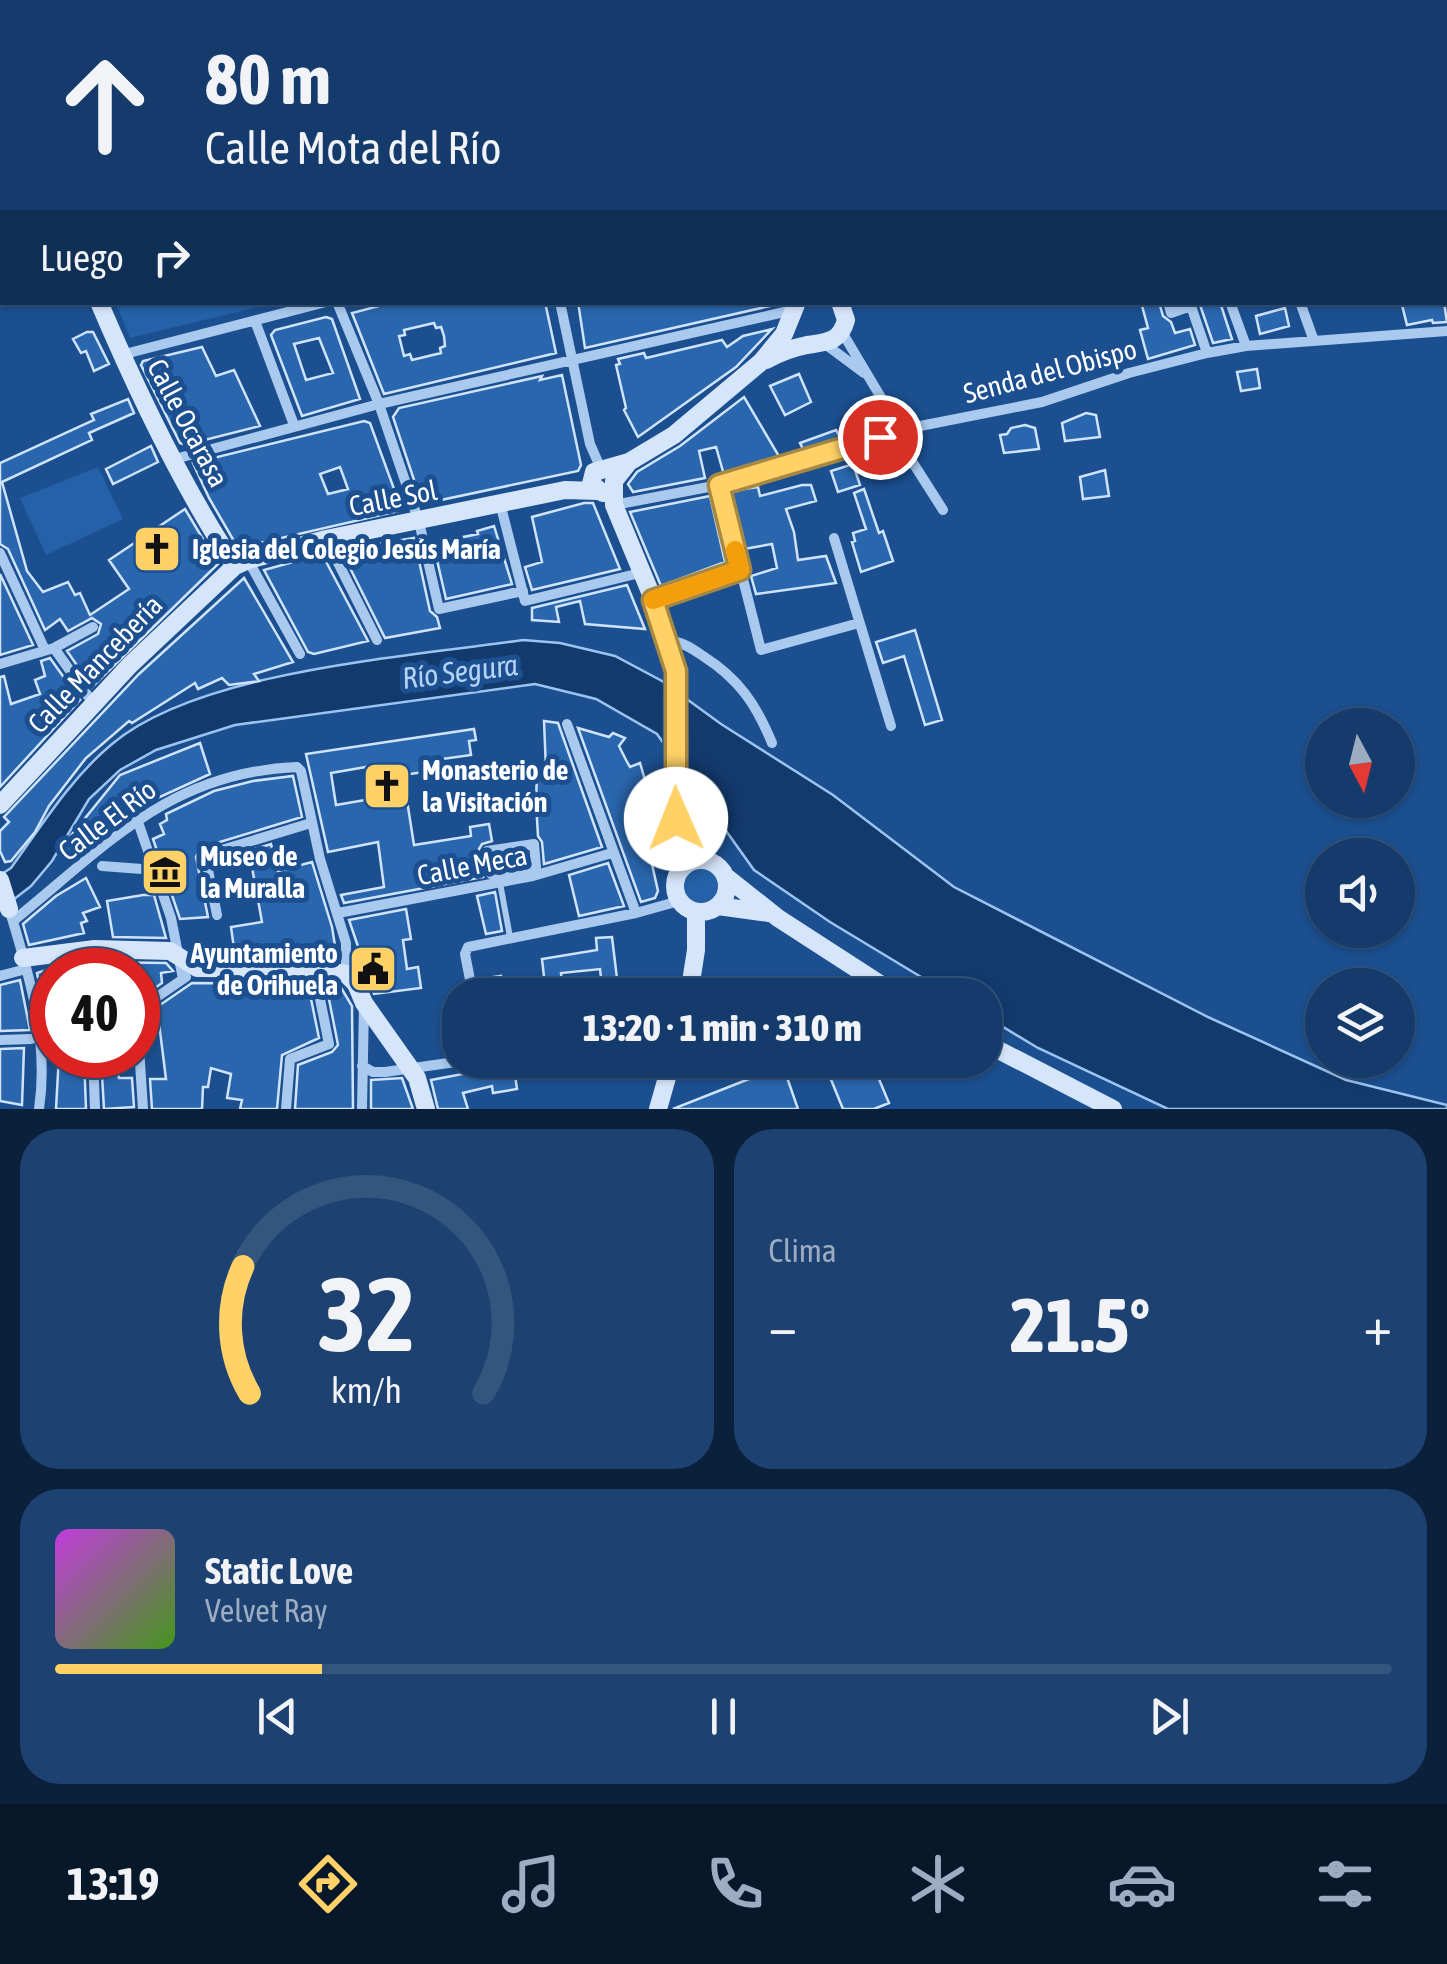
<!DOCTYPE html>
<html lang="es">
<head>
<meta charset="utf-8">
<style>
	body { margin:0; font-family:"Asap Condensed",sans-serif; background:#1d4271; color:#f1f3f6; height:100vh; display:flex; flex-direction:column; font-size:38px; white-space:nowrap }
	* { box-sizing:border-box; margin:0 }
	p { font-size:32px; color:#9dadc1 }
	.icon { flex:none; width:55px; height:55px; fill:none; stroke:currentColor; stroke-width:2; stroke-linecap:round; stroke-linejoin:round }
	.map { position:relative; height:1109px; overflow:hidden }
	.sheet { display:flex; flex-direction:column; gap:20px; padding:20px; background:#0b203b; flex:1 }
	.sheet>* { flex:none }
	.top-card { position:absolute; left:0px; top:0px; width:1448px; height:305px; box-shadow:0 2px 8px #0004,0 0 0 2px #33557e; background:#143b6b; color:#f1f3f6; overflow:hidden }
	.needle { width:65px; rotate:173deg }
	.fabs { position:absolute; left:1305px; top:708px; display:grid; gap:20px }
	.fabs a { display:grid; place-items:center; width:110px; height:110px; border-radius:50%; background:#143b6b; box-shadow:0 2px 8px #0004,0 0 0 2px #33557e; font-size:50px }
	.speed { position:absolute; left:30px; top:948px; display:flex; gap:20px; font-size:50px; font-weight:700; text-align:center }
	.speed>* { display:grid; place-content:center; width:130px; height:130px; border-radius:50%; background:#143b6b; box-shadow:0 2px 8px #0004,0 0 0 2px #33557e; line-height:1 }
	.speed .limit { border:15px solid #d22; background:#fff; color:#111 }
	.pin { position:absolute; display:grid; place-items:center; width:85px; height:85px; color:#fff; margin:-42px; border:5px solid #fff; border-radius:50%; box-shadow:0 2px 10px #0007 }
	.me { position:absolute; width:110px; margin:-55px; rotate:359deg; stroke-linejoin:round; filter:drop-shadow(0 0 8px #0008) }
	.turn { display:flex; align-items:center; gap:35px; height:210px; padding:0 40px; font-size:45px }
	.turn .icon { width:130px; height:130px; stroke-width:2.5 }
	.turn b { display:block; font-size:70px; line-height:85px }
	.then { display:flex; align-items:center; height:95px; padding:0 40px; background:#0003; gap:20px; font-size:38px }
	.big { font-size:75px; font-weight:800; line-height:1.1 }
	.sheet .widget { flex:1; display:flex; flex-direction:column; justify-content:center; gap:15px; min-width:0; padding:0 35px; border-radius:40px; background:#1d4271 }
	.sheet .dial { align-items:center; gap:0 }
	.dial svg { height:260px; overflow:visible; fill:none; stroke:#33557e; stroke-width:7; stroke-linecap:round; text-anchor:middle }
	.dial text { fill:#f1f3f6; stroke:none }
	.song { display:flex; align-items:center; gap:30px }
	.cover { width:120px; height:120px; border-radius:15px; background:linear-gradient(135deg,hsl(290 70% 55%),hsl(100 70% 35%)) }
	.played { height:10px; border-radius:5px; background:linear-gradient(90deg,#ffd166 20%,#33557e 20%) }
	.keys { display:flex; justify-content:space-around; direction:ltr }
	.heat { display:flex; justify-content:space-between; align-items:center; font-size:55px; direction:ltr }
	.sheet .tiles { flex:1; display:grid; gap:20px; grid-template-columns:1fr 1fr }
	.widget:last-child { grid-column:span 2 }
	.trip { position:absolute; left:442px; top:978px; width:560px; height:100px; border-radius:40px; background:#143b6b; box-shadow:0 2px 8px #0004,0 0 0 2px #33557e; font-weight:800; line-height:100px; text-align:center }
	.tabs { display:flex; height:160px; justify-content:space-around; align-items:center; background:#08182b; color:#9dadc1 }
	.tabs .icon { width:70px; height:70px }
	.tabs .selected { color:#ffd166 }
	.tabs b { font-size:45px; color:#f1f3f6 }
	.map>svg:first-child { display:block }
	.green { fill:#2461a8 }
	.water { fill:#123a6d; stroke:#9cc4f0; stroke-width:2.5 }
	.pier { fill:#1b4f8f }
	.building { fill:#2a66ad; stroke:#cfe3fa; stroke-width:2.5; fill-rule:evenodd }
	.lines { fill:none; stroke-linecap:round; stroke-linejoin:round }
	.lane { stroke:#a9c9ee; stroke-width:6 }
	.street { stroke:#a9c9ee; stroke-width:10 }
	.secondary { stroke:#d6e6fa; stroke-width:18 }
	.route-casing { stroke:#a68842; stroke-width:25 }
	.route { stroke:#ffd166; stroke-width:18 }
	.slow { stroke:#f59e0b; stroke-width:18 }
	.labels { text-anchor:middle; stroke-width:10; stroke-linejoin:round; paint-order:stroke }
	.street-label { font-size:28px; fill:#fff; stroke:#1b4f8f }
	.poi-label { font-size:28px; font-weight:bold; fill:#fff; stroke:#1b4f8f; text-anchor:start }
	.water-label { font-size:30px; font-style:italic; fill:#b5d3f5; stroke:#1b4f8f }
</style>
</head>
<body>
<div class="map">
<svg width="1447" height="1109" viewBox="0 0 1447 1109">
	<rect width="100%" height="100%" fill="#1b4f8f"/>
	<path class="green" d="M116 303H275L130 338Z
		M98 467 123 519 46 555 20 498Z
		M684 886a17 17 0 1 1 34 0a17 17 0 1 1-34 0Z"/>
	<path class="water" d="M523 640 560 643 615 656 662 681 721 724 833 795 954 887 1208 1017 1346 1080 1447 1105V1109H1168L1038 1048 985 1016V995H951L830 922 754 870 657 734 596 699 535 684 235 725 156 750 120 770 89 799 52 861 31 886 0 910V875L11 868C42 825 71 778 112 744 200 670 409 657 523 640Z"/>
	<path class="pier" d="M663 676 688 693 689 784 662 750Z"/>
	<path class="building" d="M394 302H545L556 353 384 394 352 313ZM434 323 436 328 441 327 444 336 445 346 440 348 441 353 412 360 410 354 404 356 399 336 405 335 404 330Z
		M578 302H770V306L585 348Z
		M1141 302H1159L1163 316 1171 322 1175 333 1190 329 1195 345 1148 359 1140 330 1148 328Z
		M1199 302H1220L1232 339 1213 343Z
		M1413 302H1444L1447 322 1433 323 1432 320 1407 325 1402 305Z
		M1285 308 1289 326 1260 334 1256 316Z
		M326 317 332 319 360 399 302 416 271 335 275 330ZM319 338 333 373 306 380 294 344Z
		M772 329 736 367 638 437 624 410 626 408 616 365 620 364 618 359 644 353 646 358 722 340 727 347 743 336Z
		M87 332H93L109 364 94 371 86 351 81 353 73 339Z
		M202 347 216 376 234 370 260 426 185 445 180 443 141 365 143 361Z
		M1257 369 1260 388 1241 391 1237 372Z
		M799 374 811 402 785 415 770 386Z
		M562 375 581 465 578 471 422 504 393 417 399 408 542 376 540 380Z
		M744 397 780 458 724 475 716 447 699 451 705 478 633 492 628 484 637 472 680 446Z
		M128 399 134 413 89 433 92 440 2 482 27 571 43 592 68 582 75 595 80 593 90 615 129 589 109 560 185 509 218 564 92 687 67 651 98 634 101 624 92 618 68 631 60 619 45 630 8 549 0 544V463L94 420 91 414Z
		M1086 413 1096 415 1100 437 1065 441 1062 423Z
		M364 421 370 423 401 508 399 511 238 548 209 498 193 463ZM340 467 348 489 328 494 320 474Z
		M1025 425 1035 428 1039 449 1004 453 1000 435 1007 434 1011 428Z
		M836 430 842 440 804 451 800 443Z
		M151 446 158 462 113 484 106 469Z
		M853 464 860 485 838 492 831 471Z
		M1105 470 1109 496 1083 499 1080 477Z
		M802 485H811L816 501 786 509 794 532 798 560 826 556 836 583 756 594 751 576 777 568 772 544 744 549 730 491 758 487 760 496Z
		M864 489 879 533 883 531 893 561 861 572 852 542 855 541 853 533 866 529 854 493Z
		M710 496 725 562 661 586 630 512Z
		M584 503H593L620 569 532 590 525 567 542 562 532 517Z
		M494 526 512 584 446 599 433 543 478 534 477 531Z
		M414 538 430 611 437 617 440 628 385 638 341 550Z
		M322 554 368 641 314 654 308 652 264 570Z
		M0 574 33 645 0 655Z
		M244 578 293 662 254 674 259 681 229 685 222 678 198 689 195 683 132 723 129 721 86 758 49 806 35 832 11 861 5 862 0 851V831L9 822 4 817 139 674Z
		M627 585 645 629 585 624 580 601 556 607 559 622 532 620V608Z
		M915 630 942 720 925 725 904 656 883 663 876 642Z
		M50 658 80 700 0 787V677L4 676 11 704 40 694 35 680 45 676 41 661Z
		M544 721 558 723 602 847 544 864 542 842 538 836 536 802 537 771 546 770Z
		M578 728 609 737 613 733 625 738 619 746 626 760 630 767 640 763 655 814 632 819 642 851H649L658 891 655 898 641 902Z
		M474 729 476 740 469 741 471 755 442 759 444 769 403 775 414 845 471 836 470 827 489 824 492 841 482 844 479 849 483 877 344 903 341 895 384 887 378 842 328 852 306 754ZM366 767 371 799 336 805 331 773Z
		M200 743 210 774 140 806 76 857 61 848 120 775Z
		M293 776 302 817 200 848 196 857 208 917 180 919 153 839 164 834 160 824 167 820 166 814 214 791 253 781Z
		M271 844 278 871 312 862 332 927 336 952 321 953 322 958 310 956V954L235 956 231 927 262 922 249 851Z
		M608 863 624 906 579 916 569 875Z
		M86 878 100 907 83 913 87 921 81 923 84 933 29 945 23 924 56 896Z
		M495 892 502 931 486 934 477 896Z
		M143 895H154L166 938 113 937 107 901Z
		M406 909 411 939 403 940 407 969 418 967 421 988 374 994 349 920Z
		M612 937 619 995H603L600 969 561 973 563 995H546L542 959 597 950 596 938Z
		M96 962 166 963 173 971 161 973 162 983 138 1000V970H64L72 965Z
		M52 968V1020L45 1013 37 973Z
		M501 976 504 995H482L479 979Z
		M20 980 30 1030 0 1031V985Z
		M192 983 308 984 319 1038 282 1055 277 1109H240L242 1100 227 1098 231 1074 211 1068 208 1087H203L202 1109H152L150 1079H166L157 1007Z
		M326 984 340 986 352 1006 353 1109H295L298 1065 332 1052 338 1045Z
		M24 1048 22 1105 0 1101V1049Z
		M59 1055H84L86 1109H56Z
		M488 1060H513L517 1089 493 1093 492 1086 463 1093 468 1109H438L431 1080 489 1069Z
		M756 1060H781L798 1109H673L754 1077 748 1063Z
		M823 1060H871L889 1103 874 1109H843Z
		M118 1074 119 1078H132L134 1107 104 1109 102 1075Z
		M402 1078 413 1109H371V1080Z"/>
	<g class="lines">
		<path class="lane" d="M500 883 510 937"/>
		<path class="street" d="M772 0V2
			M869 0 871 2
			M986 0 987 2
			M1063 0 1064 2
			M1186 0 1187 2
			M0 78 2 80
			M0 231 2 230
			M337 302 379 404 419 522 439 609 523 591
			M560 302 590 444 601 469
			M1168 302 1171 313 1191 306 1207 353
			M1230 302 1246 346
			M1300 302 1314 341
			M255 321 294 425
			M842 332 895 421 894 433 943 510
			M825 344 864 373
			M121 355 326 302
			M175 459 379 404 793 310
			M719 485 761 650 859 623
			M500 503 525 601 640 573
			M614 505 719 485 915 427 1042 402 1129 373 1207 353 1246 346 1447 331
			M834 538 891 726
			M326 539 377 640
			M0 553 45 650
			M248 560 300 654
			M653 599 740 571
			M667 640C682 642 690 647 703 656 739 679 756 704 772 743
			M54 648 93 703
			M0 664 54 648 93 627
			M567 724 636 913
			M137 819 171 918 183 979
			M534 844 536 867 491 874 487 851Z
			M102 866 155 870
			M338 913 533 876 612 853
			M11 915C30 977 49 1043 39 1109
			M217 915 205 855 311 823
			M13 921C105 847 169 772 297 767L301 771 320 859 346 943V974
			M0 976 26 969
			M473 995 465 954 468 947 636 913 679 901
			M138 1010 186 977
			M138 1032 143 1109
			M0 1040 31 1039 52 1034
			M93 1055 95 1109
			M362 1066 373 1072H385L470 1060
			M286 1109 290 1059 329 1044 314 969
			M362 1109 364 1004"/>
		<path class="secondary" d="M67 2 68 0
			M1249 2 1253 0
			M0 106 2 104
			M0 128H2
			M99 302C136 389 183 488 235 566
			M766 360C779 353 792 348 807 345 826 342 840 343 846 320L840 302
			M629 462 614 481V505L653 599 676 671 675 787 680 870
			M603 493 591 484 594 472 629 462 674 435 761 362 784 334 797 302
			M0 805 130 665 235 566 248 560 326 539 565 490 598 491
			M675 886a26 26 0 1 1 52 0a26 26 0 1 1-52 0Z
			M725 876 778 918 897 995
			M0 880 9 909
			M718 906 769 913
			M23 958 95 949 170 951 197 968 314 969 346 974 356 984 364 1003 417 1078 426 1109
			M689 995 696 950V912
			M985 1043 1113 1109
			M658 1109 672 1060"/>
	</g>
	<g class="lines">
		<g class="route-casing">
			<path id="route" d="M676 819V671L653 600 740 570 719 485 880 437"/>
		</g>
		<use href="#route" class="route"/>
		<path class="slow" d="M653 600 740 570 735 550"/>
	</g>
	<defs>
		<g id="church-square" transform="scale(2.5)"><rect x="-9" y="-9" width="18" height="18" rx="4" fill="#ffd166" stroke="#1b4f8f"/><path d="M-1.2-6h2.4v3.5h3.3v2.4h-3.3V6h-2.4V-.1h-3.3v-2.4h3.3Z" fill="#111"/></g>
		<g id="museum-square" transform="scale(2.5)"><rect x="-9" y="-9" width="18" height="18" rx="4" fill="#ffd166" stroke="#1b4f8f"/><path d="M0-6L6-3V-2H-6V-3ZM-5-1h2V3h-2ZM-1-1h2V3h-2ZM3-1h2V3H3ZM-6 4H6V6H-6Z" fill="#111"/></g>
		<g id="civic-square" transform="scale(2.5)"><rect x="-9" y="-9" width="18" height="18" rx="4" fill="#ffd166" stroke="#1b4f8f"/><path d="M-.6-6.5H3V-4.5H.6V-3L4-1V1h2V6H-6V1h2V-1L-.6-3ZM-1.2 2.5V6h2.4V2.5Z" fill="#111"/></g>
	</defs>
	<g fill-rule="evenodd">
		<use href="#church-square" x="157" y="549"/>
		<use href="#church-square" x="387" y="786"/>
		<use href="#museum-square" x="165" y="872"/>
		<use href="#civic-square" x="373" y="969"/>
	</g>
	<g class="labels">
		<g class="street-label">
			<text transform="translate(1050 371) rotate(-15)" y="10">Senda del Obispo</text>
			<text transform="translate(188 423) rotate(62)" y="10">Calle Ocarasa</text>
			<text transform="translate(393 498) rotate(-11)" y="10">Calle Sol</text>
			<text transform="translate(95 664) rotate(-46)" y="10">Calle Mancebería</text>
			<text transform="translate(107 820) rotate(-37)" y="10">Calle El Río</text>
			<text transform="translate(472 865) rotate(-11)" y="10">Calle Meca</text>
		</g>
		<g class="poi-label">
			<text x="192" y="559">Iglesia del Colegio Jesús María</text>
			<text x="422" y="780">Monasterio de<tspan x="422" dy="32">la Visitación</tspan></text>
			<text x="200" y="866">Museo de<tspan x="200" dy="32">la Muralla</tspan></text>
			<text x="338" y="963" text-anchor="end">Ayuntamiento<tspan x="338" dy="32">de Orihuela</tspan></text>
		</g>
		<g class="water-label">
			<text transform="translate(460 672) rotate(-7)" y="10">Río Segura</text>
		</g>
	</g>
</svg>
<div class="fabs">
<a><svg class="needle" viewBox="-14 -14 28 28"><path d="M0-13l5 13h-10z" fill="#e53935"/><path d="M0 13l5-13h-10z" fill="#9dadc1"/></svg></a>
<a><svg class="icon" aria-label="sound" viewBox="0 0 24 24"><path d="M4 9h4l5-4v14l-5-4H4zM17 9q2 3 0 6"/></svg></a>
<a><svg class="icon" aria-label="layers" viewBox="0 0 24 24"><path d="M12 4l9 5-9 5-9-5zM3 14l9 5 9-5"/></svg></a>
</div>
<div class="speed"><div class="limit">40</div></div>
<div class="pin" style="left:880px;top:437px;background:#d93025"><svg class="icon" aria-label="arrive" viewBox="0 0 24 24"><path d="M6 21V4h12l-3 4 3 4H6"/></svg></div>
<svg class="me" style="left:676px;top:819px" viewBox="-20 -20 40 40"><circle r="19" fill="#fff"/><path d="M0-13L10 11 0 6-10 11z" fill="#ffd166"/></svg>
<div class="trip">13:20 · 1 min · 310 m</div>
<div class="top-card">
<div class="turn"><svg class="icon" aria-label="ahead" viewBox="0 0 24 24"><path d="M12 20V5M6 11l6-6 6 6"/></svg><div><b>80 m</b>Calle Mota del Río</div></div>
<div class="then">Luego<svg class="icon" aria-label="right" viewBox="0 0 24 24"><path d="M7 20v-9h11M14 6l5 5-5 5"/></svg></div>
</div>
</div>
<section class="sheet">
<div class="tiles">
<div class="widget dial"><svg viewBox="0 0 100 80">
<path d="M14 69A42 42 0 1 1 86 69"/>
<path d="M14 69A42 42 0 0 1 12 30" stroke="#ffd166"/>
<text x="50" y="56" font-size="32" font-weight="700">32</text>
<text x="50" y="72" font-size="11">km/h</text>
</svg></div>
<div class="widget"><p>Clima</p>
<div class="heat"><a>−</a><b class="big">21.5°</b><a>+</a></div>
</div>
<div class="widget">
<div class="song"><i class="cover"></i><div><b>Static Love</b><p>Velvet Ray</p></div></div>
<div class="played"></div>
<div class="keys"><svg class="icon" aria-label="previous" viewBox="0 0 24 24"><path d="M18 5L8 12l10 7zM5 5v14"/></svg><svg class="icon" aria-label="pause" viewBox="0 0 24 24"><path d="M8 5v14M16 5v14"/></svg><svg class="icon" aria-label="next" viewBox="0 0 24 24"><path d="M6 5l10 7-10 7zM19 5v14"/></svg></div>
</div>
</div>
</section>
<nav class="tabs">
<b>13:19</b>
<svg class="icon selected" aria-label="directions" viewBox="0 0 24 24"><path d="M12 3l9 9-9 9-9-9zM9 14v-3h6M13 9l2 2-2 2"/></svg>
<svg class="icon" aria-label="music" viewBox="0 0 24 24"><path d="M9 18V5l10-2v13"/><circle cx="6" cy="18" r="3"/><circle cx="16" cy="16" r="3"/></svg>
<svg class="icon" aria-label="phone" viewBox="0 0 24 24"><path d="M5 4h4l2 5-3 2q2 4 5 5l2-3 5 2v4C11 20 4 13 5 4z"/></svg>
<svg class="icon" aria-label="climate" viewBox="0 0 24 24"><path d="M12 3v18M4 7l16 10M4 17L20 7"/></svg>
<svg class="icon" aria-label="car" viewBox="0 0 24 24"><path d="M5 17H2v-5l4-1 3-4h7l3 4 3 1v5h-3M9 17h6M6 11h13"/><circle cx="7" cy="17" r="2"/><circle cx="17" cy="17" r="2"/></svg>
<svg class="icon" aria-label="filters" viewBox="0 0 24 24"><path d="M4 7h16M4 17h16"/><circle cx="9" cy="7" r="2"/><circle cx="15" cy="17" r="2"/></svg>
</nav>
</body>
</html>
